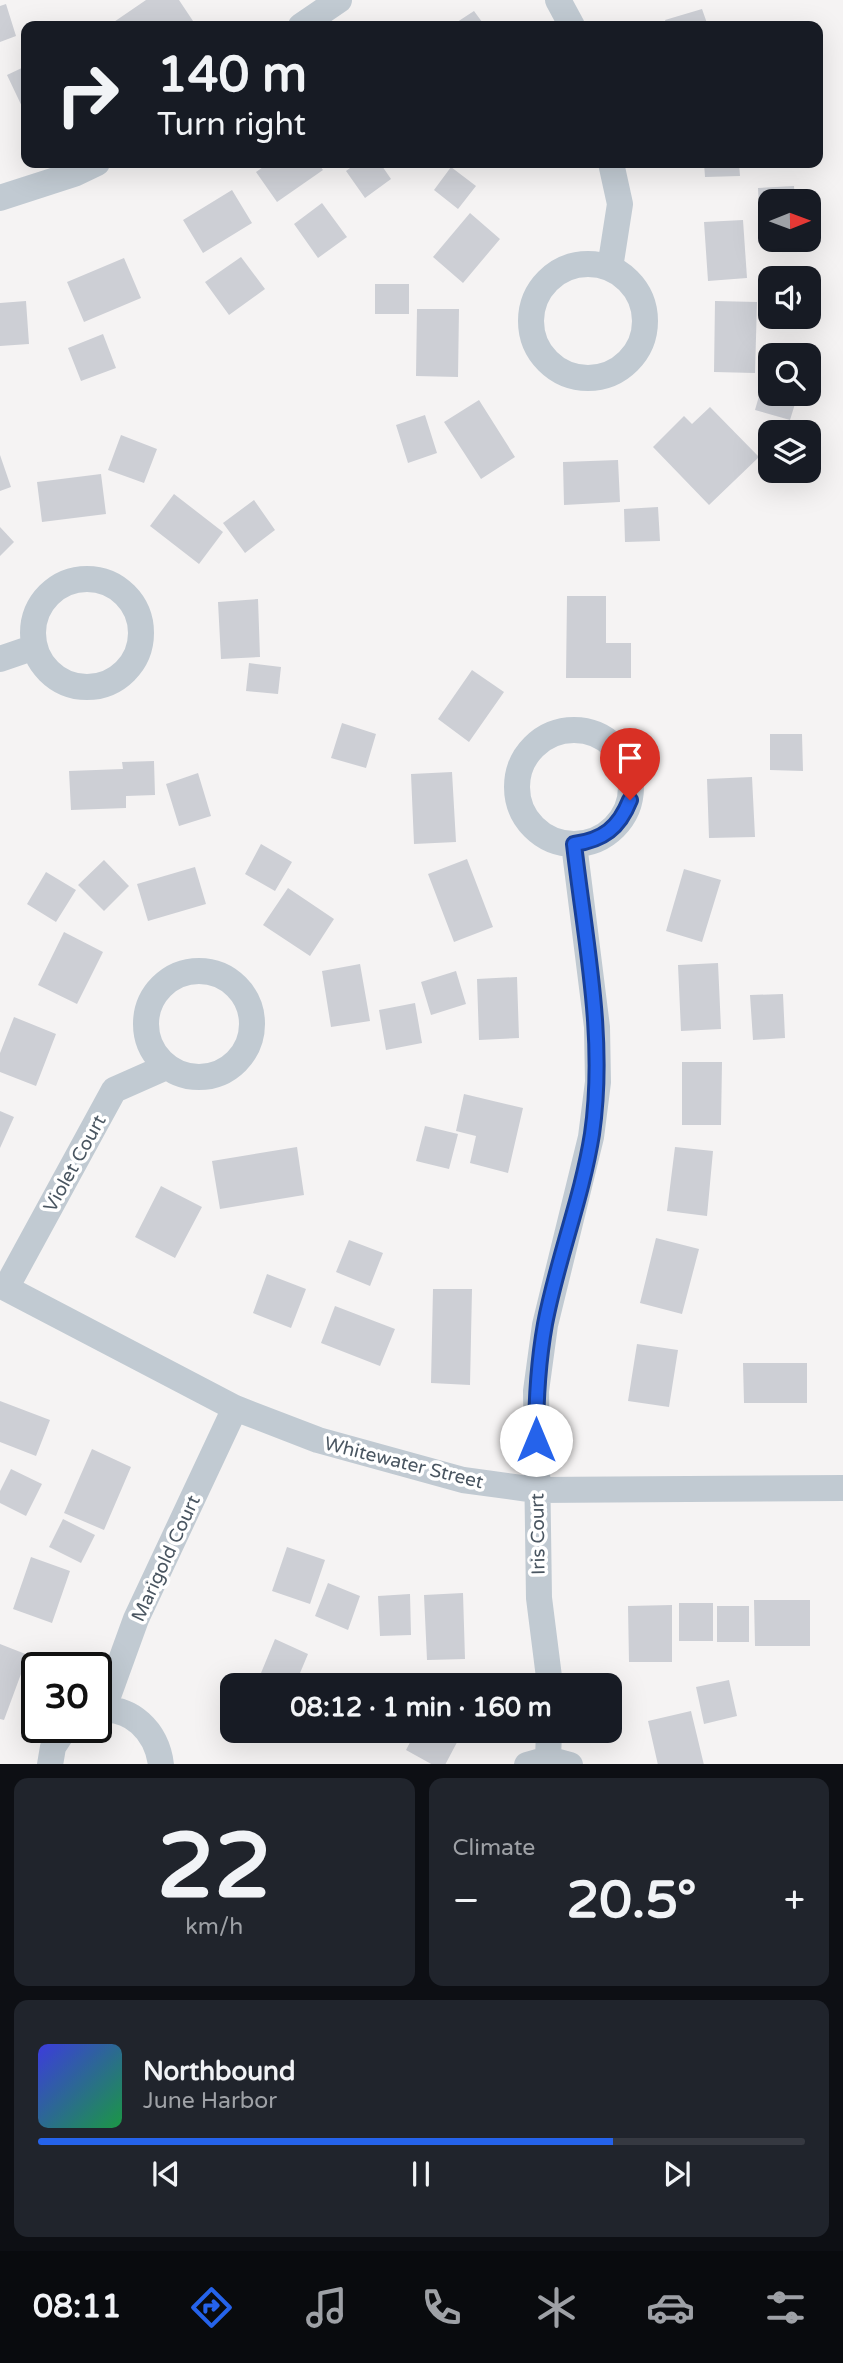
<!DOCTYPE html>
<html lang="en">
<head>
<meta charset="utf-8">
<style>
	body { margin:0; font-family:"Varela Round",sans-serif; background:#20242c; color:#f1f3f6; height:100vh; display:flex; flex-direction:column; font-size:26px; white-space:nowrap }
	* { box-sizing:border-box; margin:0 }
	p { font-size:23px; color:#9ea1a6 }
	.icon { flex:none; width:38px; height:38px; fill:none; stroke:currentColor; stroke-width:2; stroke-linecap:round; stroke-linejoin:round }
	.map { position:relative; height:1764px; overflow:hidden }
	.side { display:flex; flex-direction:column; gap:14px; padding:14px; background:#0d0f14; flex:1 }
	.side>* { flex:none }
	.guide { position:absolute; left:21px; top:21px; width:802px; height:147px; border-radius:14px; box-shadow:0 7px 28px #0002; background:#171b24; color:#f1f3f6; overflow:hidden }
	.needle { width:46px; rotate:89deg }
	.tools { position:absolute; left:758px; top:189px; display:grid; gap:14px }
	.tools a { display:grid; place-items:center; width:63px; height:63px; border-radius:14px; background:#171b24; box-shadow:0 7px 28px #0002; font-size:35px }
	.speed { position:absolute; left:21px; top:1652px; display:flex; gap:14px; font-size:35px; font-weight:700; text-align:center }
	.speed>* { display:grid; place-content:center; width:91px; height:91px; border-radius:50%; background:#171b24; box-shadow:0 7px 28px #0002; line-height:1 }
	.speed .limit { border:4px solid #111; border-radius:10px; background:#fff; color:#111 }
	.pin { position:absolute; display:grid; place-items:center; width:60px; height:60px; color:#fff; margin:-72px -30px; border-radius:50% 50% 50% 0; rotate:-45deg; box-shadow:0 0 7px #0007 }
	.pin .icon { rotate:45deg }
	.me { position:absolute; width:77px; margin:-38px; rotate:0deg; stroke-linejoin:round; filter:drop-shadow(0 0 5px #0008) }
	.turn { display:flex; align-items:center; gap:24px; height:147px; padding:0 21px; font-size:32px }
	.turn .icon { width:91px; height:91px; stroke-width:2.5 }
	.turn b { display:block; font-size:49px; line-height:60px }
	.big { font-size:52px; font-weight:800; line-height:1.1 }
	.side .card { flex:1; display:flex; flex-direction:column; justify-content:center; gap:10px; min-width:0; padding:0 24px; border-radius:14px; background:#20242c }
	.side .dial { align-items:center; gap:0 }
	.dial b { font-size:91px; line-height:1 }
	.song { display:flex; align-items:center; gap:21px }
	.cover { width:84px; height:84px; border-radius:10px; background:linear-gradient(135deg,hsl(240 70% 55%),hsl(140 70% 35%)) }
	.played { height:7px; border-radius:4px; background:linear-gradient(90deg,#2563eb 75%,#363941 75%) }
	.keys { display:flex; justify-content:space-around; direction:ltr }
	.heat { display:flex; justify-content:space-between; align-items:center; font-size:38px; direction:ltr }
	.side .tiles { flex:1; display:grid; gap:14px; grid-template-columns:1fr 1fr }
	.card:last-child { grid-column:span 2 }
	.trip { position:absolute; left:220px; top:1673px; width:402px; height:70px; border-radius:14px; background:#171b24; box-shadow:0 7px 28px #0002; font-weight:800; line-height:70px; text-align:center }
	.tab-bar { display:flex; height:112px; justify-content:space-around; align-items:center; background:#090b0e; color:#9ea1a6 }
	.tab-bar .icon { width:49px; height:49px }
	.tab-bar .active { color:#2563eb }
	.tab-bar b { font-size:32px; color:#f1f3f6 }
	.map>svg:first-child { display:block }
	.building { fill:#cdcfd5 }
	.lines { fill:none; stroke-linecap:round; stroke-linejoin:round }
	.minor { stroke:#c1cad2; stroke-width:26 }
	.route-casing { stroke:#184099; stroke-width:18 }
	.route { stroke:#2563eb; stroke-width:12 }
	.labels { text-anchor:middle; stroke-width:7; stroke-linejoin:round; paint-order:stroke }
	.street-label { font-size:19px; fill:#4a5661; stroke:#fff }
</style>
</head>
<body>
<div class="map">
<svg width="843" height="1765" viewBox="0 0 843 1765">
	<rect width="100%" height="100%" fill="#f5f3f3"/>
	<path class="building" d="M146 0H179L193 21 185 26H108Z
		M6 4 16 36 0 42V6Z
		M702 9 708 26H667L665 20Z
		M474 11 485 26H451Z
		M26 66V115L7 75Z
		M269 163H318L323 170 277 202 256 172Z
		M357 163H380L391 179 365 198 346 171Z
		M704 163H739L740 176 705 177Z
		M451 167 476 186 458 209 434 190Z
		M794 186 795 201H770V230L760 231 758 188Z
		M232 190 252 223 203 253 183 220Z
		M322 203 347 237 318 258 294 224Z
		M470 213 500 239 463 283 433 257Z
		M743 220 747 278 708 281 704 222Z
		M241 257 265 289 229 315 205 282Z
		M124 258 141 298 84 322 67 282Z
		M375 284H409V314H375Z
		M26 301 29 344 0 346V303Z
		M715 301 757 302 755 373 714 372Z
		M417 309H459L458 377 416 376Z
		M103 334 116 368 81 381 68 348Z
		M765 375 770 376V394H798L790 420 755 410Z
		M479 400 515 457 481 479 444 422Z
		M710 407 759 457 709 505 653 447 684 416 692 424Z
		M425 415 437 453 408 463 396 425Z
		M121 435 157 449 144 483 108 470Z
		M0 455 11 487 0 491Z
		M618 460 620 502 564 505 563 462Z
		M101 474 106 514 42 522 37 482Z
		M174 494 223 532 199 564 150 526Z
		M254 500 275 530 245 553 223 523Z
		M658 507 660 541 625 542 624 509Z
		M0 527 14 542 0 556Z
		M567 596H606V643H631V678H566Z
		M258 599 260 657 221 659 218 602Z
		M249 663 281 667 278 694 246 691Z
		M472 670 504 692 469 742 438 719Z
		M342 723 376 734 366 768 331 758Z
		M770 734H802L803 771 770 770Z
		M154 761 155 795 126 796V808L71 810 69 771 123 769 122 762Z
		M452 772 456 842 414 844 411 774Z
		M198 773 211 816 179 826 166 784Z
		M752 777 755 837 709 838 707 779Z
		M261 844 292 862 275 891 245 874Z
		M467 859 493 927 454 942 428 874Z
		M104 860 129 886 104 911 78 885Z
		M195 867 206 904 148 921 137 884Z
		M684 869 721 880 702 942 666 931Z
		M46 872 76 890 56 922 27 904Z
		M288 888 334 919 310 956 263 925Z
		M64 932 103 952 77 1004 38 985Z
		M718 963 721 1029 681 1031 678 965Z
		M360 964 370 1021 331 1027 322 971Z
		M456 971 466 1004 431 1015 421 982Z
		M517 977 519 1038 479 1040 477 979Z
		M783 994 785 1038 753 1040 750 995Z
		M415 1003 422 1043 386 1050 379 1010Z
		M14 1017 56 1034 36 1086 0 1072V1053Z
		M682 1062H722L721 1125H682Z
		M464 1094 523 1108 508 1173 470 1163 476 1136 456 1131Z
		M0 1111 14 1117 0 1148Z
		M425 1126 458 1134 449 1169 416 1161Z
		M297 1147 304 1195 220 1209 212 1161Z
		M675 1147 713 1151 707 1216 667 1211Z
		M161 1186 202 1207 175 1258 135 1237Z
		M656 1238 699 1249 682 1314 640 1303Z
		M349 1240 383 1253 370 1286 336 1272Z
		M267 1274 306 1289 291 1328 253 1313Z
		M433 1289H472L470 1385 431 1383Z
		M335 1306 395 1329 380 1366 321 1343Z
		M637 1344 678 1350 669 1407 628 1401Z
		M743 1363H807V1403H744Z
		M0 1401 50 1420 36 1456 0 1442Z
		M92 1449 131 1467 104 1530 64 1513Z
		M11 1469 42 1484 26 1516 0 1503V1491Z
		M63 1519 95 1535 81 1563 49 1547Z
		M287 1547 325 1560 310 1604 272 1591Z
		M31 1557 70 1571 52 1623 13 1609Z
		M328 1583 360 1596 348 1630 315 1616Z
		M463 1593 465 1659 427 1660 424 1595Z
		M410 1594 411 1635 380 1636 378 1596Z
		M754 1600H810V1646H755Z
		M679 1603H713V1641H679Z
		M672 1605V1662H629L628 1606Z
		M717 1606H749V1642H717Z
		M275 1639 308 1654 295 1685 261 1673Z
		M0 1644 28 1655 4 1720 0 1719Z
		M729 1680 737 1716 704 1724 696 1687Z
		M691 1711 704 1765H658L648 1721Z
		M416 1731H463L445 1765H433L406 1750Z"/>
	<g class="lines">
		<path class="minor" d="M558 0 572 26
			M301 26 339 0
			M0 198 74 174 97 163
			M531 321a57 57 0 1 1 114 0a57 57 0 1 1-114 0Z
			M610 268 620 204 611 163
			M33 633a54 54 0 1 1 108 0a54 54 0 1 1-108 0Z
			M0 659 35 647
			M517 787a57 57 0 1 1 114 0a57 57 0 1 1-114 0Z
			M146 1024a53 53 0 1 1 106 0a53 53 0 1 1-106 0Z
			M0 1285 235 1408 318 1440 463 1480 536 1490 843 1488
			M6 1288 114 1090 166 1067
			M550 1685 539 1598 536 1391 545 1325 591 1137 598 1082 597 1027 574 844
			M103 1710 136 1619 235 1408
			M96 1711C131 1704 157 1732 161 1765
			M548 1759 549 1731
			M50 1765 53 1747 66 1727
			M527 1765 548 1759 570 1765"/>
	</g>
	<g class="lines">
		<g class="route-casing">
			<path id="route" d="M536 1440C536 1401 538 1363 545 1324 557 1260 582 1198 592 1134 606 1037 585 941 574 844 603 840 619 828 630 800"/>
		</g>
		<use href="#route" class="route"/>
	</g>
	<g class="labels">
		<g class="street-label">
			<text transform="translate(74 1163) rotate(-61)" y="7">Violet Court</text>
			<text transform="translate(404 1462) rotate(14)" y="7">Whitewater Street</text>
			<text transform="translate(537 1534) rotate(-91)" y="7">Iris Court</text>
			<text transform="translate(165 1558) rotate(-65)" y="7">Marigold Court</text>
		</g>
	</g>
</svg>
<div class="tools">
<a><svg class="needle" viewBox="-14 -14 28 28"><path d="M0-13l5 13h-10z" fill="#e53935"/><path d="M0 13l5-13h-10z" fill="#9ea1a6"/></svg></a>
<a><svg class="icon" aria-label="sound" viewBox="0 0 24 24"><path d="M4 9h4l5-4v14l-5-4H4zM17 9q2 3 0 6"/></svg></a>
<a><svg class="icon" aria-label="search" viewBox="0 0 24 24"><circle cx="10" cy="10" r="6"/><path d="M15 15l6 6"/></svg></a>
<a><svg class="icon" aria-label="layers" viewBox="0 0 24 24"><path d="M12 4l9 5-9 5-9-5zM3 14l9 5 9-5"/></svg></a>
</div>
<div class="speed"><div class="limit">30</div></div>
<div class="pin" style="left:630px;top:800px;background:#d93025"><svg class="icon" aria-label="arrive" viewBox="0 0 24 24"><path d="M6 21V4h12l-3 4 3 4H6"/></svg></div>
<svg class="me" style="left:536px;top:1440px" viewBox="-20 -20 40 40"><circle r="19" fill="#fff"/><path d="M0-13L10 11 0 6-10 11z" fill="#2563eb"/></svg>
<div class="trip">08:12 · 1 min · 160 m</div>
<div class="guide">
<div class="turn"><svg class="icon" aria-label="right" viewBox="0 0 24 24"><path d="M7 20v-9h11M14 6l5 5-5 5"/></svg><div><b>140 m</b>Turn right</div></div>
</div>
</div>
<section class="side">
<div class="tiles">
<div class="card dial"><b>22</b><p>km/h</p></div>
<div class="card"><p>Climate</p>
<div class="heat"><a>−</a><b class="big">20.5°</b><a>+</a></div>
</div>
<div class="card">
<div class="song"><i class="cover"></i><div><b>Northbound</b><p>June Harbor</p></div></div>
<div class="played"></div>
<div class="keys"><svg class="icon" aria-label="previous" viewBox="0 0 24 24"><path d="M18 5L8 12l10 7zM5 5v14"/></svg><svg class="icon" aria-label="pause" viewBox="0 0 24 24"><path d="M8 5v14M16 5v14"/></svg><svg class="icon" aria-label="next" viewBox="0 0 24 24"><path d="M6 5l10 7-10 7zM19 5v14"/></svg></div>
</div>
</div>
</section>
<nav class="tab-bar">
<b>08:11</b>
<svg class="icon active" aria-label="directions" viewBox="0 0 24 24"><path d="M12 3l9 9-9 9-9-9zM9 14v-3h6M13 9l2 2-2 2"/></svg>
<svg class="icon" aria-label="music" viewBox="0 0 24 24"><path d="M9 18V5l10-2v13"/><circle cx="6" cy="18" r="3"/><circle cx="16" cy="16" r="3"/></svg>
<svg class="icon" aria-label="phone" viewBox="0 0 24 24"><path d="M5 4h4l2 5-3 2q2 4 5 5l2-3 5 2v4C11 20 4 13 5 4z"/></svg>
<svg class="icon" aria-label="climate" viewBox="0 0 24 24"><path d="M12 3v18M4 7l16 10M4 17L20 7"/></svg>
<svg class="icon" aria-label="car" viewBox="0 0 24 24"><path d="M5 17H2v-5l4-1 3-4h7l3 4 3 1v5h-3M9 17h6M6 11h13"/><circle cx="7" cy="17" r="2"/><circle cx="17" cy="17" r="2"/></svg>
<svg class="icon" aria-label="filters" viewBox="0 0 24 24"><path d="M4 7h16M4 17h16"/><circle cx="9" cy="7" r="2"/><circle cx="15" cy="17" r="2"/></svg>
</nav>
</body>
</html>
